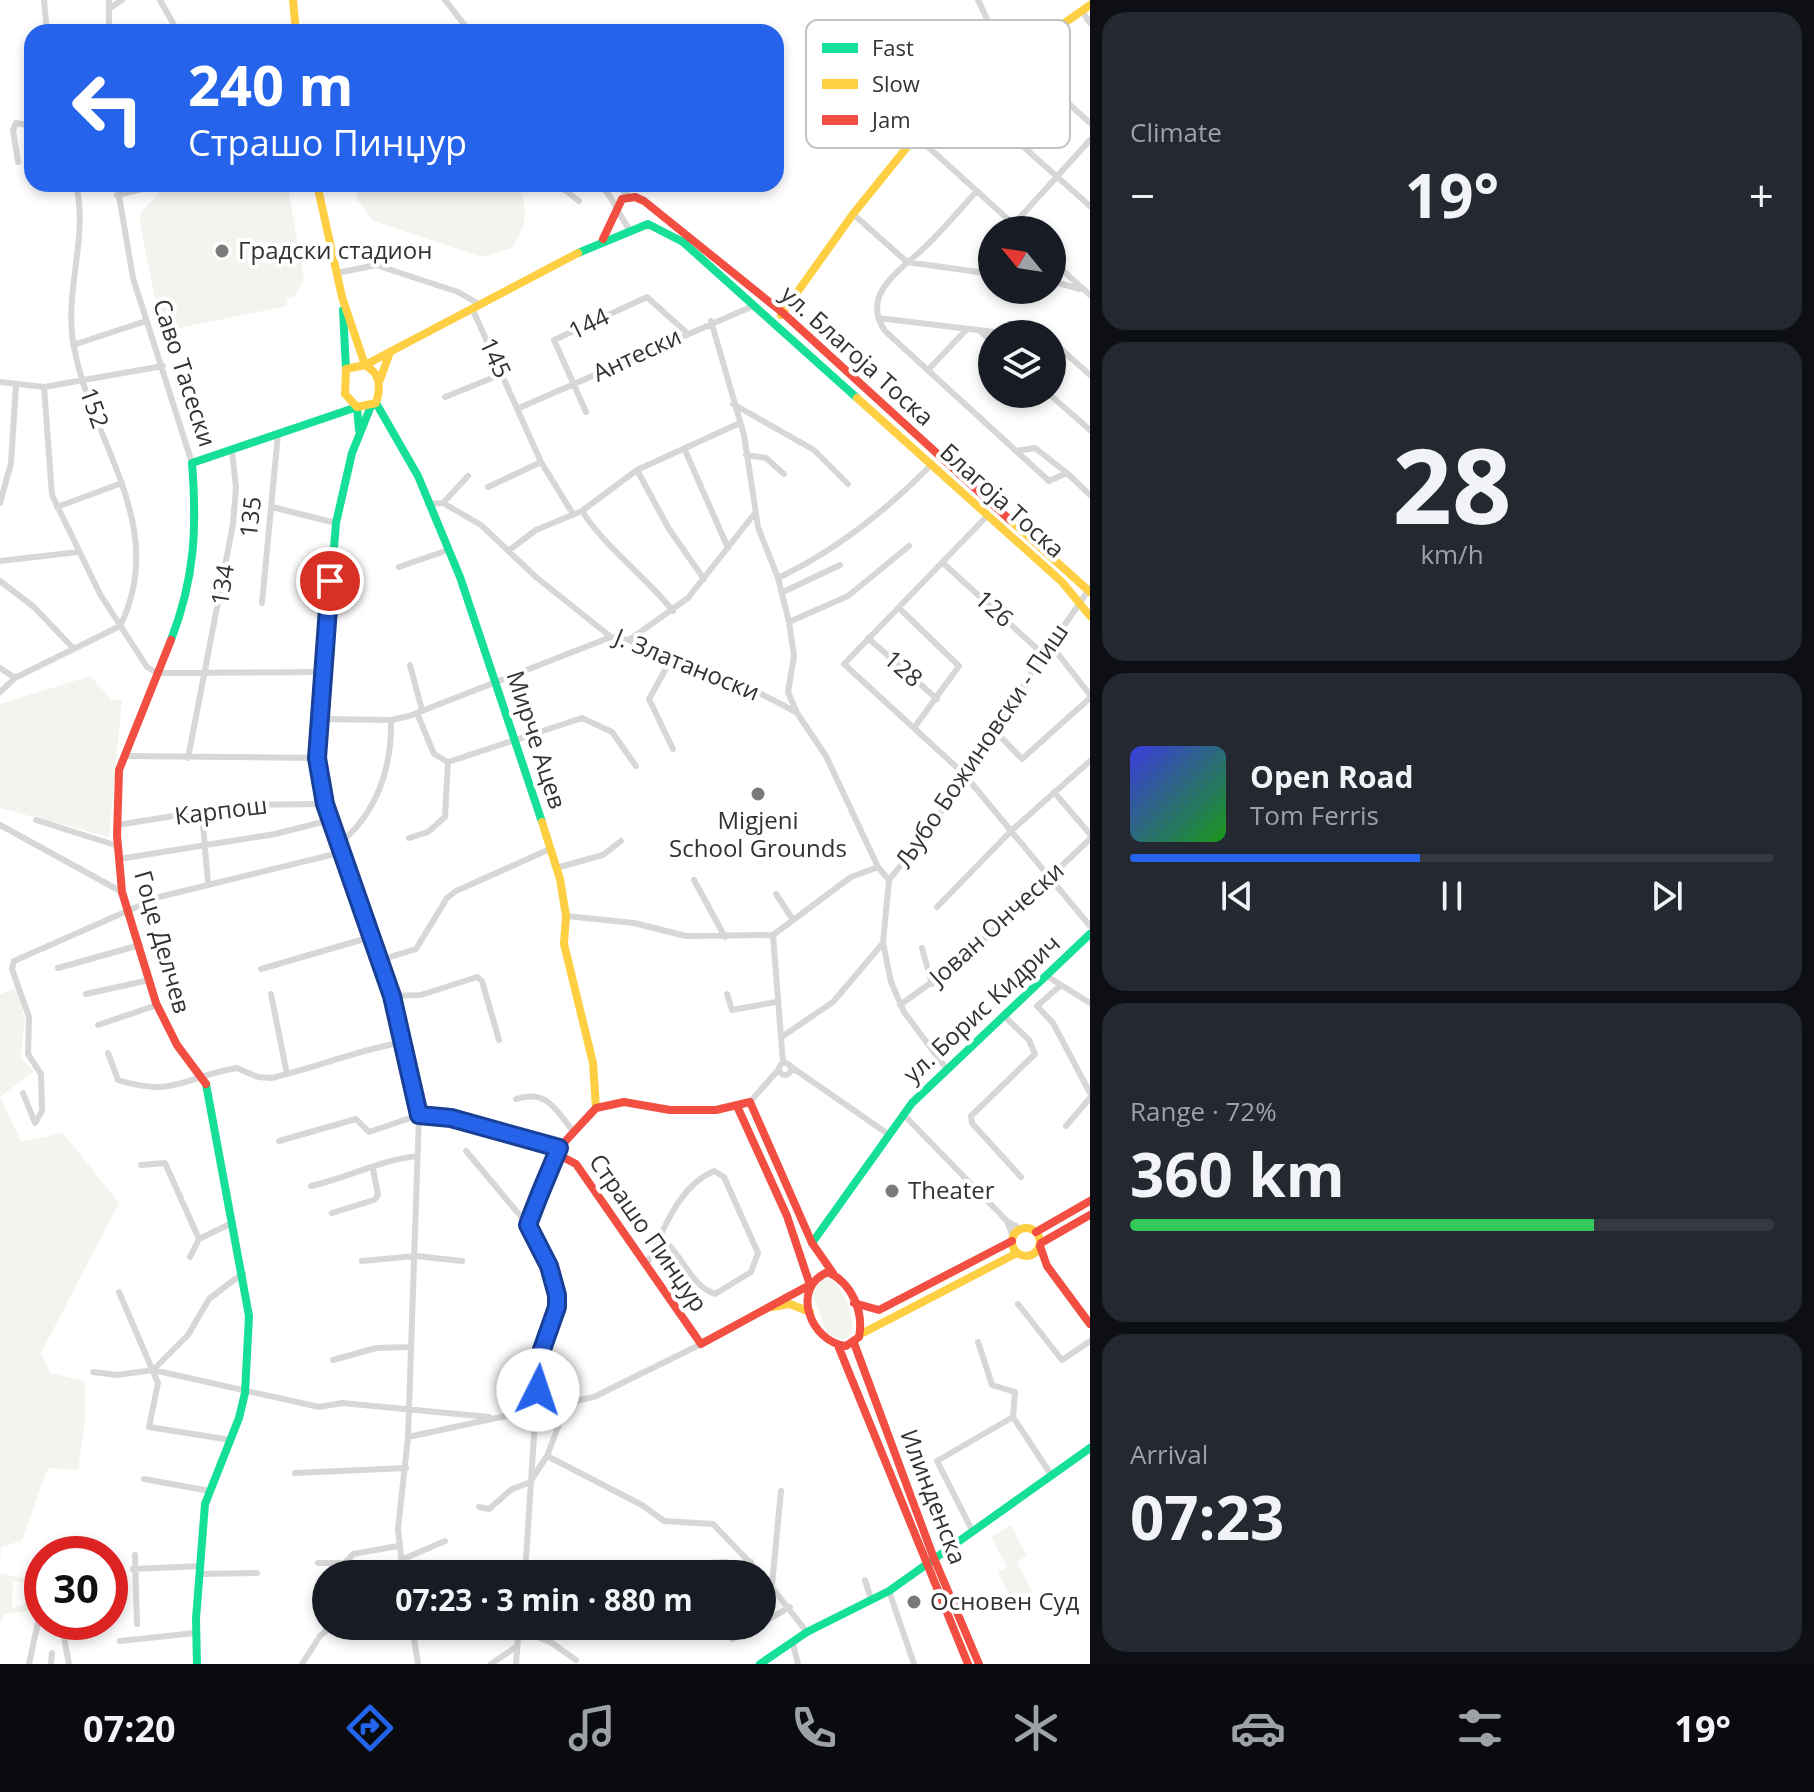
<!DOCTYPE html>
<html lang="en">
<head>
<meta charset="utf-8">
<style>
	body { margin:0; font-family:"Open Sans",sans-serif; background:#242831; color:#f1f3f6; height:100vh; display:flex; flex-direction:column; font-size:30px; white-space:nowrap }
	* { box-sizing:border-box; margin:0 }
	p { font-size:26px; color:#9ea1a6 }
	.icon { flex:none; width:44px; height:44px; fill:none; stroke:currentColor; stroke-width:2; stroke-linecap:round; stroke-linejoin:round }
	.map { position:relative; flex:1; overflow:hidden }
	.panel { display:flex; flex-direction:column; gap:12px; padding:12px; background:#0d0f14; width:724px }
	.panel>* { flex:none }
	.banner { position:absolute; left:24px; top:24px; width:760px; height:168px; border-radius:24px; box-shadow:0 4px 12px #0003; background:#2563eb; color:#fff; overflow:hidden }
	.needle { width:52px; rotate:300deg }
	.controls { position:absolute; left:978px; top:216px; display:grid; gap:16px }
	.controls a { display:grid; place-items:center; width:88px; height:88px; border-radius:50%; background:#171b24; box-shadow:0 4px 12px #0003; font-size:40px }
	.speed { position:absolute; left:24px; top:1536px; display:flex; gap:16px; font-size:40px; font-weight:700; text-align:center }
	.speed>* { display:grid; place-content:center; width:104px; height:104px; border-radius:50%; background:#171b24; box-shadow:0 4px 12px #0003; line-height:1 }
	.speed .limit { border:12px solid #d22; background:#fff; color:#111 }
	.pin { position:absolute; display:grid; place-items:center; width:68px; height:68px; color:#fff; margin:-34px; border:4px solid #fff; border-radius:50%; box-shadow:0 2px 8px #0007 }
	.me { position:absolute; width:88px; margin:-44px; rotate:4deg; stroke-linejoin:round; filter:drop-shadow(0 0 6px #0008) }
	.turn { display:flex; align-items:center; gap:28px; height:168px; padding:0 32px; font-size:36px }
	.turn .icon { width:104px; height:104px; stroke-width:2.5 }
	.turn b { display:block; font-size:56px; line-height:68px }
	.big { font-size:60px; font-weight:700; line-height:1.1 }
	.panel .widget { flex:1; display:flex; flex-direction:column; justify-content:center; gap:12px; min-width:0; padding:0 28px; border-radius:24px; background:#242831 }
	.panel .dial { align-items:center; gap:0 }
	.dial b { font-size:104px; line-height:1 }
	.song { display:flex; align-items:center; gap:24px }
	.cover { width:96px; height:96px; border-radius:12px; background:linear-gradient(135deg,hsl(240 70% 55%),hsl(120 70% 35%)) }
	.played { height:8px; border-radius:4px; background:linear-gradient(90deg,#2563eb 45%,#363941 45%) }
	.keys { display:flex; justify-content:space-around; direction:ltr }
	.heat { display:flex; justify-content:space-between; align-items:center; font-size:44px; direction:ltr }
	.charge { height:12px; border-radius:6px; background:linear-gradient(90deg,#34c759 72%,#363941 0) }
	.trip { position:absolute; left:312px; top:1560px; width:464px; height:80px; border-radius:40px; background:#171b24; box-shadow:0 4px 12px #0003; font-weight:700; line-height:80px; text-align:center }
	.menu { display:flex; height:128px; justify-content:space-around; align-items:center; background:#090b0e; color:#9ea1a6 }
	.menu .icon { width:56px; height:56px }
	.menu .selected { color:#2563eb }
	.menu b { font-size:36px; color:#f1f3f6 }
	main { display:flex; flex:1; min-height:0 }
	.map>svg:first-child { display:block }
	.green { fill:#f1f5ed }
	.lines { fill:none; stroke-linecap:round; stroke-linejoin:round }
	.street { stroke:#d7d7d7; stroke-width:6 }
	.fast { stroke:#16e098; stroke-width:8 }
	.slow { stroke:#ffcf43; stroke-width:8 }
	.jam { stroke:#f24e42; stroke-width:8 }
	.route-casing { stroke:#184099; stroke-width:20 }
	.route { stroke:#2563eb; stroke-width:14 }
	.poi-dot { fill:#7a7a7a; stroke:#fff; stroke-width:3 }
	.labels { text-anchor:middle; stroke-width:8; stroke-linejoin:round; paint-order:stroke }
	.poi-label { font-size:24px; fill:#333; stroke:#fff; text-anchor:start }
	.street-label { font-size:24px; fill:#333; stroke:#fff }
	.key { fill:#fff; stroke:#c2c2c2; stroke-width:2 }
	.key-label { font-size:22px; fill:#333 }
</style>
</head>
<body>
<main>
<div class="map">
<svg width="1090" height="1664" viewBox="0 0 1090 1664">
	<rect width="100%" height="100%" fill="#fff"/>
	<path class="green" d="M201 184H284L288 188 304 279 295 296 286 298 287 306 179 328 156 305 140 223 141 211 157 197V193Z
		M357 184H518C529 208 527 227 512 248L482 257 373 221 357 199Z
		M90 676 112 700H122L109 837 0 808V704Z
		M17 988 25 1019 21 1057 34 1071 0 1097 21 1142 63 1133 119 1203 41 1353 50 1373 85 1381V1420L78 1470 48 1468 22 1540 1 1548 0 1563V994Z
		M826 1277C842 1282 857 1320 851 1335L842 1340 827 1333 812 1293 819 1278Z
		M1011 1525 1027 1556 1017 1562 1033 1593 1013 1603 998 1572 1007 1567 991 1537Z
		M0 1573 27 1579 23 1582 13 1581 12 1608 23 1605 42 1587 40 1610 4 1614 0 1625Z"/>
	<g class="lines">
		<path class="street" d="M44 0 47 32
			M109 0V32
			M160 0 178 32
			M445 0 470 32
			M978 0 995 36 1090 123
			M110 8 122 0
			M1082 11 1090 23
			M966 96 1090 206
			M916 136 1020 230
			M18 162 13 130 16 123 32 126
			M117 184 133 278 192 463
			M557 184 579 201
			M599 184C615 198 617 214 630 230
			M616 184 629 196
			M977 191C960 209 944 229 926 246 903 269 859 293 885 331L1049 481 1067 473 1090 495
			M117 195 163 184
			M853 214 907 262 992 274
			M1014 224 1090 140
			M1052 261 1090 295
			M337 273 376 265 458 292 479 304
			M1052 281 1079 289
			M472 308 541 462 573 514
			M878 318 1011 334
			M711 321 744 435 758 527 778 578 789 622 794 656 788 692 797 713 826 756 878 867 889 880
			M980 331 992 342
			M1052 341 1090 375
			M73 345 146 321
			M928 370 967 329
			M0 382 44 387 163 366
			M44 387 52 495 100 594 147 667 157 673 323 672
			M1049 394 1090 430
			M445 397 502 374
			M733 404 814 450 848 484
			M519 408 753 306
			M586 412 554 340 647 297 686 332
			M684 448 728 548
			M1016 451 1035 448 1067 473
			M746 455 766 458 784 474
			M637 470 669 529 704 579
			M488 487 541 462
			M0 503 11 463 16 385
			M443 503 468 476
			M428 504 443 503 481 525 536 577 611 637 629 640 669 663 742 684 796 712
			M57 507 122 483
			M272 507 336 523
			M582 511C605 547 645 576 673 611
			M988 515 844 664 963 773 1090 926
			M508 551 536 530 582 511 637 470 740 423
			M0 561 78 552
			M943 563 1044 655
			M399 567 448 550
			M778 578C837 550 887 510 932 464
			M0 581 34 607 73 648
			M783 592 840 565
			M262 603 278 434
			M899 608 959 666 914 728
			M789 622 848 596 909 546
			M868 638 937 699
			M629 640 688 598 755 513
			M1051 645 1090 695
			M669 663 649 699 673 749
			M410 665 422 710
			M0 668 15 678
			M0 692 15 678 120 626C170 526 91 442 74 347 63 292 89 239 76 184
			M417 713 434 754 448 762 582 718 612 732 636 766
			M319 719 391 720 409 716 611 637
			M993 729 1022 759 1090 698
			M124 756 317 758
			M188 758 233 524 236 487 232 451
			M1054 792 1090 834
			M202 813 208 883
			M36 820 118 846
			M0 825 122 892
			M117 825 243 805 325 804
			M409 838 428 832 445 817 448 762
			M339 844C377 813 392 768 391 720
			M119 859 275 834 330 820
			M556 868 603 855 621 841
			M694 880 725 937
			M776 894 793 920
			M937 907 1012 830 1090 761
			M566 916 634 923 686 936 773 935 851 877 878 867
			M773 935 783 1063
			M922 948 932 984
			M380 960 416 949 447 898 456 891 550 849
			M58 968 140 945
			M261 969 371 937
			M1045 975 1090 1003
			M1060 986 1037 1006 1053 1023 1090 1093
			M86 994 149 980
			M271 994 287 1074
			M727 994 732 1010 776 1002
			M392 996 421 995 477 977 482 981 499 1040
			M900 1005 961 961 1090 839
			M1004 1016 1029 1040 1035 1054 971 1116 972 1123 1021 1177
			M98 1025 157 1005
			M783 1036 833 1002 883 943
			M108 1053 118 1080C174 1098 187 1076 237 1068L258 1077 271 1078C316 1068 359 1049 405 1042
			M779 1069a6 6 0 1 1 12 0a6 6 0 1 1-12 0Z
			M790 1066 888 1134
			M946 1068 904 1012 891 982 883 943 889 880 936 821 963 773 1090 588
			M23 1093 35 1123 42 1111 41 1074 28 1054 29 1017 12 969 14 961 159 897 343 852
			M516 1099C547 1089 555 1109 573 1131
			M750 1102 779 1069
			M903 1114 1007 1221 1021 1229
			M1066 1126 1090 1098
			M279 1141 356 1119 369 1132 419 1115 408 1437 398 1529 403 1574
			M466 1151 528 1225
			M141 1165 165 1163 199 1239
			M311 1186C347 1178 381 1160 417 1156
			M332 1213 374 1200 378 1195 373 1169
			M1007 1221 1013 1237
			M190 1257 199 1239 232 1223
			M362 1261 416 1256 462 1261
			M646 1265C664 1231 677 1187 714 1171L724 1177 758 1253 751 1272 715 1294C689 1285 683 1253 660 1238
			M119 1292 158 1383 149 1427 231 1440
			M1018 1304 1062 1360 1090 1341
			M333 1360 376 1348 410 1347
			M153 1370 188 1335 209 1299 243 1273
			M93 1372 117 1375 153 1370 319 1407 342 1403 489 1417
			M1013 1417 1052 1476
			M408 1437 594 1397 701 1344
			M547 1456 642 1505 664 1521 713 1524 761 1574
			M295 1473 406 1468
			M144 1479 210 1491
			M532 1479 547 1456 566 1406
			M479 1507 489 1509 512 1489 531 1482
			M972 1530 937 1461 1013 1417 1015 1392 992 1385 978 1342
			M135 1555 137 1624
			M401 1560 445 1541
			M526 1562 564 1574
			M318 1563H345L353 1554 398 1546
			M675 1565 726 1562 742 1567 751 1562
			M133 1569 201 1566
			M201 1574 257 1573
			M525 1574 539 1358 557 1307 549 1266 528 1225C537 1199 548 1176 558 1151
			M732 1574 742 1567
			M762 1575 807 1632
			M865 1580 871 1599
			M772 1585 781 1491
			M889 1591 914 1664
			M61 1622 69 1664
			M762 1623 790 1607
			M412 1626 418 1664
			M572 1626 586 1635
			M519 1629 552 1643 576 1660
			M732 1639 756 1626
			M120 1641 195 1633
			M793 1644 798 1664
			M29 1664 42 1604
			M51 1664 52 1653
			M302 1664 320 1636 332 1626
			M491 1664 516 1647
			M516 1664 519 1628"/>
		<path class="fast" d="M578 253 648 224 683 242 857 398
			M343 310 346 369
			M376 403 418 476 460 577 542 822
			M371 406 352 453 336 523 317 758 330 820 394 1008
			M171 640C195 578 197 528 192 463L357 407 359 430
			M812 1243 912 1103 1090 934
			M197 1664 196 1619 205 1504 239 1418 245 1393 249 1316 206 1084
			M760 1664 807 1632 889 1591 1090 1448"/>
		<path class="slow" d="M293 0 296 32
			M317 184 342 297 365 365C381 374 381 387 376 403L357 407 345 394 346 369 365 365 578 253
			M781 315 853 214 916 136 999 69 1090 5
			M380 380 390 352
			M857 398 1062 582 1090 616
			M1010 520 1090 592
			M542 822 560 879 566 916 564 944 593 1063 596 1108
			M1012 1242a14 14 0 1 1 28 0a14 14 0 1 1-28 0Z
			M772 1307 790 1304 810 1312
			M861 1334 1017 1253"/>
		<path class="jam" d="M603 239 622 199 635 197 644 201 783 313 1010 520
			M171 640 119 770 117 835 122 892 156 1003 177 1045 206 1084
			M394 1008 419 1115 480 1125 523 1136 576 1164 701 1344 806 1287
			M737 1106 787 1216 809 1282
			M559 1148 596 1108 624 1102 670 1110H716L750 1102 812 1243 833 1273
			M1036 1232 1090 1201
			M1041 1243 1090 1215
			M1040 1246 1047 1266 1090 1324
			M828 1272C852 1283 864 1312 859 1337L846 1346C810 1342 790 1287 828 1272Z
			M854 1303 879 1310 1012 1241
			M854 1343 933 1556 979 1664
			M839 1348 968 1664"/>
	</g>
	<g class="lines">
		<g class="route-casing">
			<path id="route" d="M330 581 317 758 325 804 392 996 419 1115 451 1118 559 1148C548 1175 537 1199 528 1225L549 1266 557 1295V1307L539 1358 538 1390"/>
		</g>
		<use href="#route" class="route"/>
	</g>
	<g class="poi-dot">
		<circle cx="222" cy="251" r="8"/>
		<circle cx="758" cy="794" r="8"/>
		<circle cx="892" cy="1191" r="8"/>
		<circle cx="914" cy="1602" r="8"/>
	</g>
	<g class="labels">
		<g class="poi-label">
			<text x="238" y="259">Градски стадион</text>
			<text x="758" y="829" text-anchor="middle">Migjeni<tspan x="758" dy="28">School Grounds</tspan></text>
			<text x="908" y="1199">Theater</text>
			<text x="930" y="1610">Основен Суд</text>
		</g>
		<g class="street-label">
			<text transform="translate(589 324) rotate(-26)" y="8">144</text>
			<text transform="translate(637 355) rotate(-25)" y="8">Антески</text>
			<text transform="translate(857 356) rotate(42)" y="8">ул. Благоја Тоска</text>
			<text transform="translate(495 358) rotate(65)" y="8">145</text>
			<text transform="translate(184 373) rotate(72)" y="8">Саво Тасески</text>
			<text transform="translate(94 408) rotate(70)" y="8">152</text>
			<text transform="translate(1002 501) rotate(42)" y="8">Благоја Тоска</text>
			<text transform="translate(251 517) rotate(-84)" y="8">135</text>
			<text transform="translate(223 585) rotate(-81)" y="8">134</text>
			<text transform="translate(994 609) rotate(42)" y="8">126</text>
			<text transform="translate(687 665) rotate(22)" y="8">Ј. Златаноски</text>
			<text transform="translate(903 669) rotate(41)" y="8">128</text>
			<text transform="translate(536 740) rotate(72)" y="8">Мирче Ацев</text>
			<text transform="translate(982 746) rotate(-56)" y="8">Љубо Божиновски - Пиш</text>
			<text transform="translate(221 811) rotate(-7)" y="8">Карпош</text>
			<text transform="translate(997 924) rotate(-42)" y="8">Јован Ончески</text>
			<text transform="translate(162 942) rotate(74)" y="8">Гоце Делчев</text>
			<text transform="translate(982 1009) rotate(-43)" y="8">ул. Борис Кидрич</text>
			<text transform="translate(648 1233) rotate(55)" y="8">Страшо Пинџур</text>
			<text transform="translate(933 1497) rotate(69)" y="8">Илинденска</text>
		</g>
	</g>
	<rect x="806" y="20" width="264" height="128" rx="12" class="key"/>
	<rect x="822" y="43" width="36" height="10" fill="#16e098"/>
	<rect x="822" y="79" width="36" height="10" fill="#ffcf43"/>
	<rect x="822" y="115" width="36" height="10" fill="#f24e42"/>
	<g class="key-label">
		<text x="872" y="56">Fast</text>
		<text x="872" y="92">Slow</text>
		<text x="872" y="128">Jam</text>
	</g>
</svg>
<div class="controls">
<a><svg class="needle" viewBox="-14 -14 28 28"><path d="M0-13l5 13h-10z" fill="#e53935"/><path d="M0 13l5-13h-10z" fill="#9ea1a6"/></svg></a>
<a><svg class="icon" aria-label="layers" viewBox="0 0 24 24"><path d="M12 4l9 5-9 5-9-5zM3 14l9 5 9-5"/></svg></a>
</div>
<div class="speed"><div class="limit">30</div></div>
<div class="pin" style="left:330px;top:581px;background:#d93025"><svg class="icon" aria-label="arrive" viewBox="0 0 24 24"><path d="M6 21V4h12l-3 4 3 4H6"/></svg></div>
<svg class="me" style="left:538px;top:1390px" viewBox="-20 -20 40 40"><circle r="19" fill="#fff"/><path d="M0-13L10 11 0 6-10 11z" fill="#2563eb"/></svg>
<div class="trip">07:23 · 3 min · 880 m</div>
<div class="banner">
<div class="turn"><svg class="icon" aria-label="left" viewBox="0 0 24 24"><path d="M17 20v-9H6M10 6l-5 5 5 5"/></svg><div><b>240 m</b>Страшо Пинџур</div></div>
</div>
</div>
<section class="panel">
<div class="widget"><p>Climate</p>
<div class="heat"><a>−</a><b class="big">19°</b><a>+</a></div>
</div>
<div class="widget dial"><b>28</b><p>km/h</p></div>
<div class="widget">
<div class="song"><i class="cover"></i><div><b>Open Road</b><p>Tom Ferris</p></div></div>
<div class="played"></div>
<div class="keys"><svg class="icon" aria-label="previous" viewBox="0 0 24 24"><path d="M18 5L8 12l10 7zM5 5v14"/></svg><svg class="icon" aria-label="pause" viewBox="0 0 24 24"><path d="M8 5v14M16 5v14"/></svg><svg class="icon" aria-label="next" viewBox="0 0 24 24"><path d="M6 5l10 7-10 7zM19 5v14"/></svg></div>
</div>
<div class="widget"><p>Range · 72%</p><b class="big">360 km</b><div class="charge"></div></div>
<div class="widget"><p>Arrival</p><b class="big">07:23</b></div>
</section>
</main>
<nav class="menu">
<b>07:20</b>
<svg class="icon selected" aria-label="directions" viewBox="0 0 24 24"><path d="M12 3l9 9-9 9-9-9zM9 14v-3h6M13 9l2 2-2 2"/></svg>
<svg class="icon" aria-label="music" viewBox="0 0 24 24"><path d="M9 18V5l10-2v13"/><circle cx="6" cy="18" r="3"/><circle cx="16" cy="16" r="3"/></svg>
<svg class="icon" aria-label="phone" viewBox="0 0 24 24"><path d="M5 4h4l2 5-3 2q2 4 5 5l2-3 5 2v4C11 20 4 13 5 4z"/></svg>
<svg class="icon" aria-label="climate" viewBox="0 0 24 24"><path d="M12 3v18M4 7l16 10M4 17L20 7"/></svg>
<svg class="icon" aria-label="car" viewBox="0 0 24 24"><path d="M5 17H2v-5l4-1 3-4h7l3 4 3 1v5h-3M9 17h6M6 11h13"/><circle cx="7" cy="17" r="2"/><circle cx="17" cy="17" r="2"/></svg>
<svg class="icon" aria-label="filters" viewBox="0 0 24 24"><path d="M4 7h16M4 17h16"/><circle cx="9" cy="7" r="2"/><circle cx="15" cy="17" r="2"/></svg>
<b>19°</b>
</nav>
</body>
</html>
